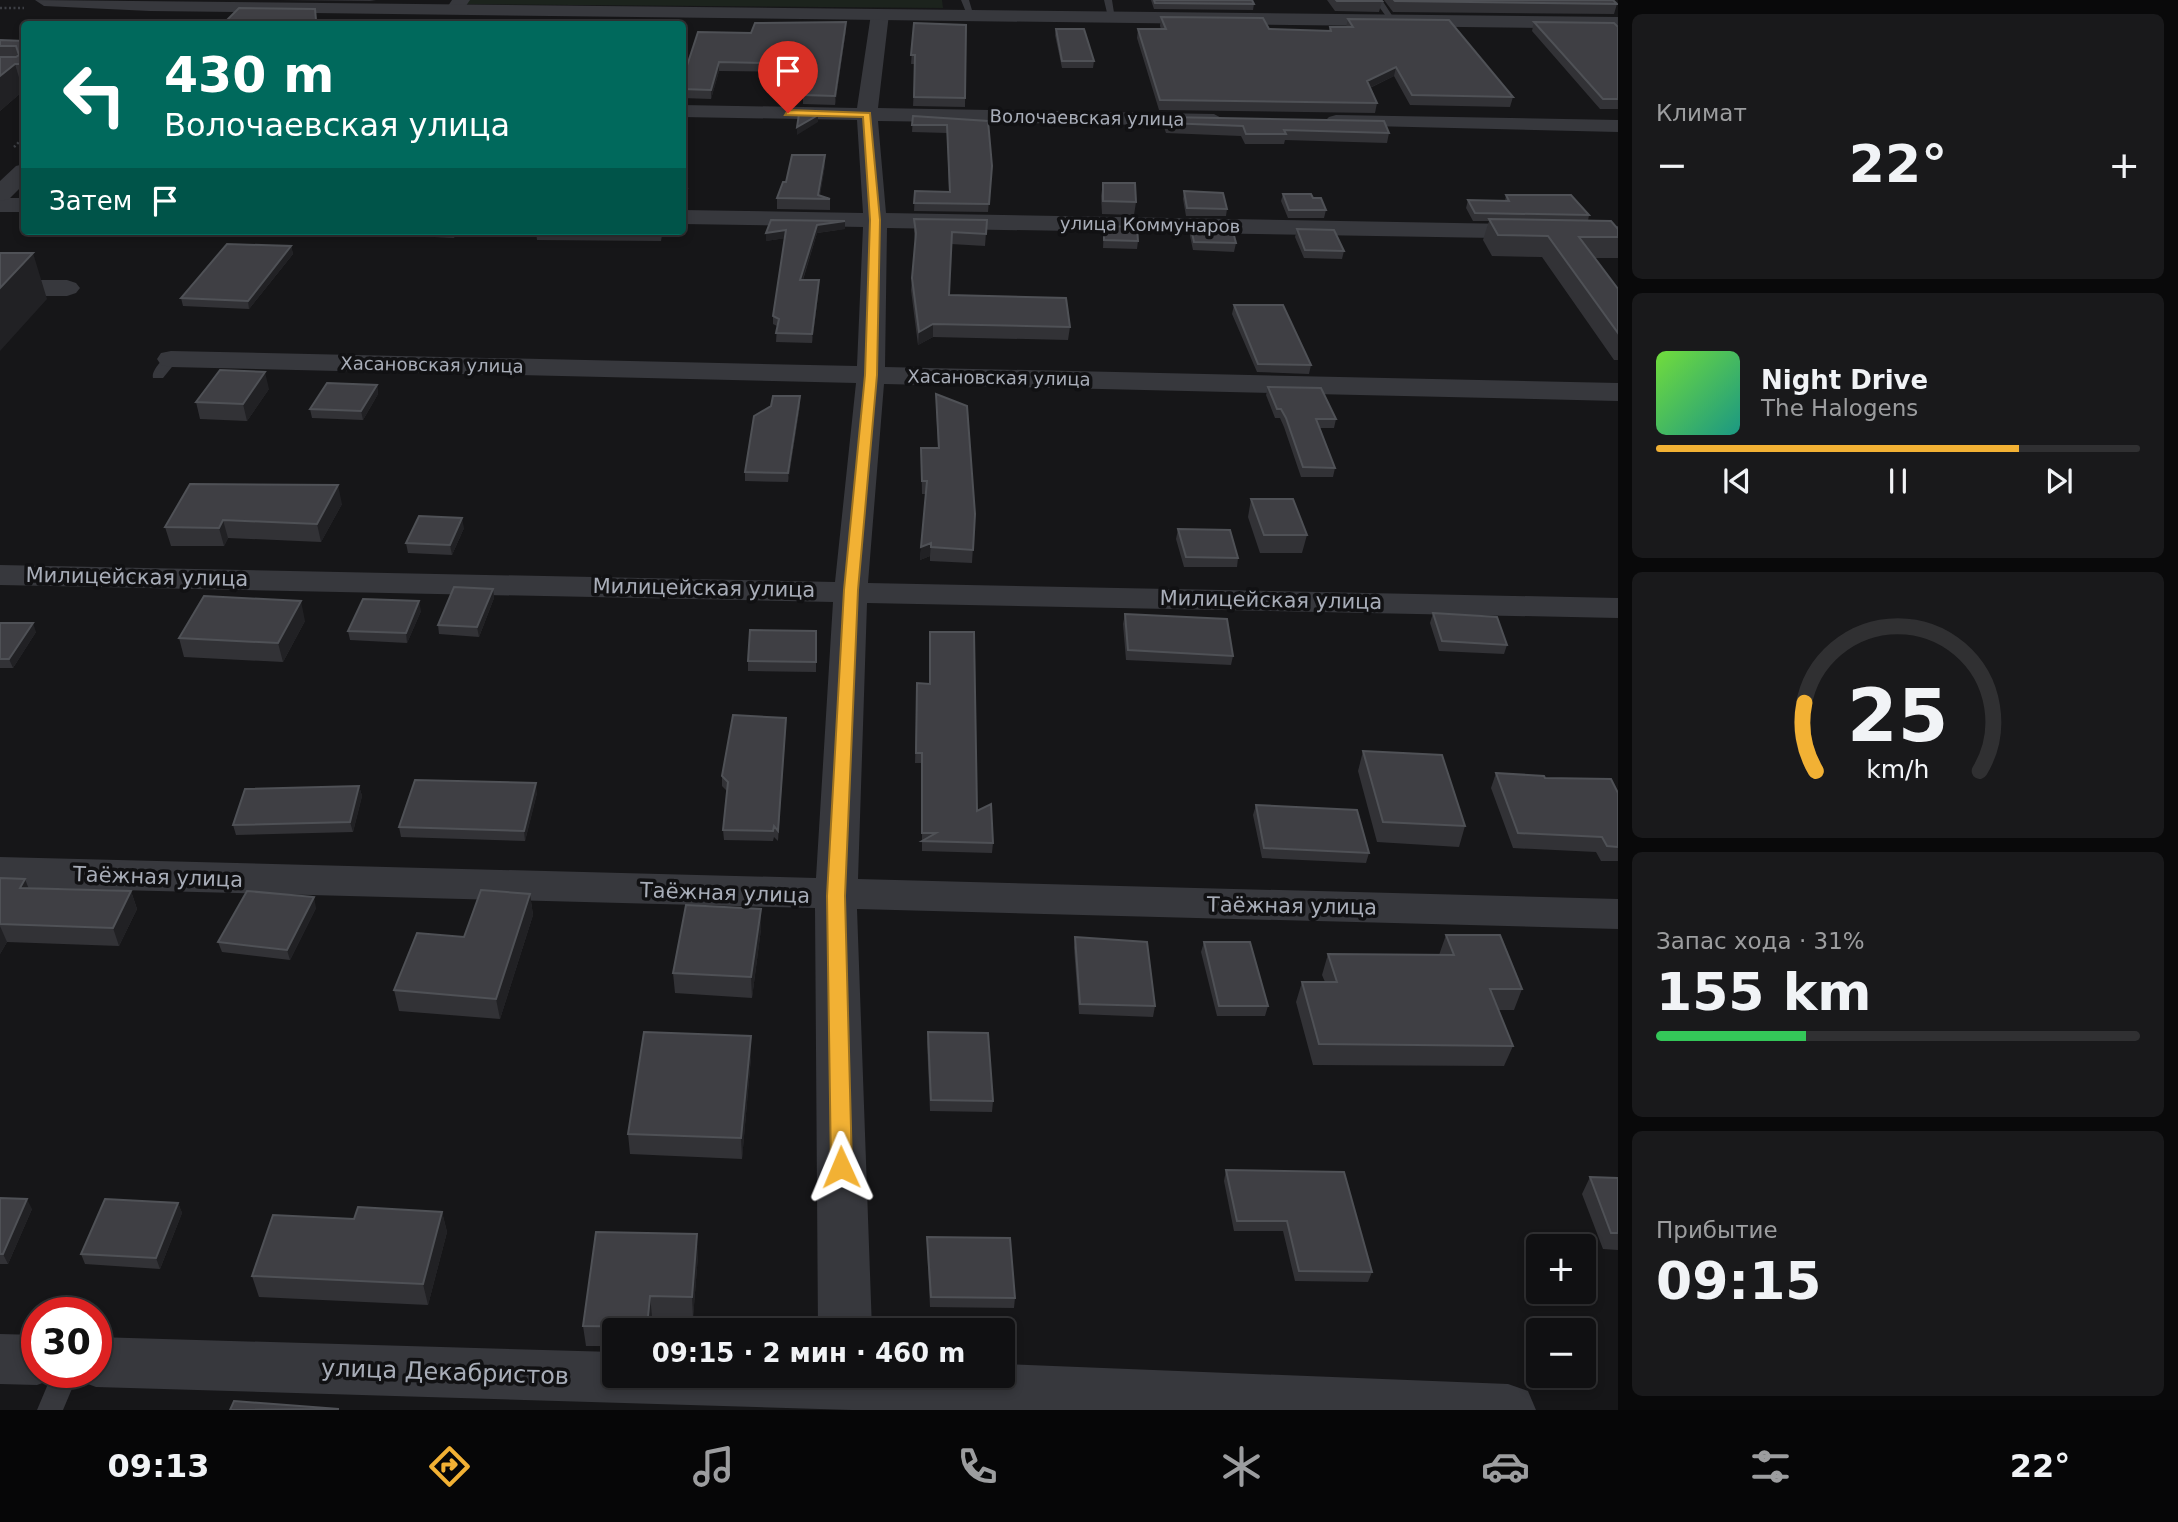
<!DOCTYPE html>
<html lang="ru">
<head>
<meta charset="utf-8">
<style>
	body { margin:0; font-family:"DejaVu Sans",sans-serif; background:#19191b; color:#f1f3f6; height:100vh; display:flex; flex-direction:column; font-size:26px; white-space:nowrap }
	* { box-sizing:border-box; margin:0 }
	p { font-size:23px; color:#9c9d9f }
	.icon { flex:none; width:38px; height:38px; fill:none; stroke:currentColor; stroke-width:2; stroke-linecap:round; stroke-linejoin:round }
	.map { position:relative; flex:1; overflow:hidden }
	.sheet { display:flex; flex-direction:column; gap:14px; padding:14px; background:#09090a; width:560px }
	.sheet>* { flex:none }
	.top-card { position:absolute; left:21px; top:21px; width:665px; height:214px; border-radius:7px; box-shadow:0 4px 10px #0003,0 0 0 2px #303032; background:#00695c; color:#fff; overflow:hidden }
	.tools { position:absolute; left:1526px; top:1234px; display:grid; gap:14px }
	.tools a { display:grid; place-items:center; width:70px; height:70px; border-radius:7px; background:#101012; box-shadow:0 4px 10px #0003,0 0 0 2px #303032; font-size:35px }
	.speed { position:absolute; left:21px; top:1297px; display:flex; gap:14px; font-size:35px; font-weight:700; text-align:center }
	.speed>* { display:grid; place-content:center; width:91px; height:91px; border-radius:50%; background:#101012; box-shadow:0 4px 10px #0003,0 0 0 2px #303032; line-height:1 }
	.speed .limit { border:10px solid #d22; background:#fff; color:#111 }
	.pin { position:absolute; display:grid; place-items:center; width:60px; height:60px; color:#fff; margin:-72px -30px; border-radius:50% 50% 50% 0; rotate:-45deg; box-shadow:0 0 7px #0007 }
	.pin .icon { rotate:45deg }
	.me { position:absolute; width:77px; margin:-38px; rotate:359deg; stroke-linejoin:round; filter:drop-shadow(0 0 5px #0008) }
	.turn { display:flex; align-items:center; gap:24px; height:147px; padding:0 28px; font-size:32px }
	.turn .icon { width:91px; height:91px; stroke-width:2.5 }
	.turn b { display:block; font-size:49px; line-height:60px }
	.then { display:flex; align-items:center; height:66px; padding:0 28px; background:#0003; gap:14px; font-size:26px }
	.big { font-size:52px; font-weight:700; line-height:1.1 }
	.sheet .card { flex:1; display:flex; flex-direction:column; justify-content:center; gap:10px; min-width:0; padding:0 24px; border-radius:10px; background:#19191b }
	.sheet .dial { align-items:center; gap:0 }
	.dial svg { height:182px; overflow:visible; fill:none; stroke:#303032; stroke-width:7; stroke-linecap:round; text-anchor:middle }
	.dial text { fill:#f1f3f6; stroke:none }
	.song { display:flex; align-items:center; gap:21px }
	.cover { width:84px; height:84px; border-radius:10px; background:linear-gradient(135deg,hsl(100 70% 55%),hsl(170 70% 35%)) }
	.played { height:7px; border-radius:4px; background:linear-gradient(90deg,#f2b134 75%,#303032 75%) }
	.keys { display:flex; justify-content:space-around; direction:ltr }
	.heat { display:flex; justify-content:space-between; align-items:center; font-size:38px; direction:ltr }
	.charge { height:10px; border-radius:5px; background:linear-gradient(90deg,#34c759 31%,#303032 0) }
	.trip { position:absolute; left:602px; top:1318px; width:413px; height:70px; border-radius:7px; background:#101012; box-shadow:0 4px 10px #0003,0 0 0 2px #303032; font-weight:700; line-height:70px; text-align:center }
	.dock { display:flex; height:112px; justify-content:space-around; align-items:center; background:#060607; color:#9c9d9f }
	.dock .icon { width:49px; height:49px }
	.dock .active { color:#f2b134 }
	.dock b { font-size:32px; color:#f1f3f6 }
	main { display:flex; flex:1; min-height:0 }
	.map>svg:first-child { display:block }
	.green { fill:#1c231d }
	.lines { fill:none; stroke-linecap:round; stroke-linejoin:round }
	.path { stroke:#3d3f44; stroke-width:2.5; stroke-dasharray:2 2.5; stroke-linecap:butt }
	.service { fill:#37383d; fill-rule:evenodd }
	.minor { fill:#37383d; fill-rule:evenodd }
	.tertiary { fill:#37383d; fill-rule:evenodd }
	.wall { fill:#323236 }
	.shaded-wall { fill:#212124 }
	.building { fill:#3f3f44; stroke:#4f5156; stroke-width:2 }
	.route { fill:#f2b134; stroke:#9d7322; stroke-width:2 }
	.labels { text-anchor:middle; stroke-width:7; stroke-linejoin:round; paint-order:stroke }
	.far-street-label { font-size:18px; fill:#a8adb8; stroke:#111113 }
	.street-label { font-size:21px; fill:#a8adb8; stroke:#111113 }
	.near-street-label { font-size:24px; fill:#a8adb8; stroke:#111113 }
</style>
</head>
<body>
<main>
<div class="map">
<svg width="1618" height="1410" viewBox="0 0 1618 1410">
	<rect width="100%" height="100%" fill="#161618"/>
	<path class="green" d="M461 0H942L943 8 459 4Z"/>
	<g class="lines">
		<path class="path" d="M0 8H24
			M14 147 24 137"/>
		<path class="service" d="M961 0H969L974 17H968Z
			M1104 0H1112L1115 19 1108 17Z
			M1374 0H1382L1397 23H1391Z
			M171 355 178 359 176 362 163 378H153C151 371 163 357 171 355Z
			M53 1372H79L63 1410H37Z"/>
		<path class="minor" d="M452 0H470L461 13 455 14 446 9Z
			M880 9 889 14 878 108 1214 114 1225 120 1214 126 878 121 886 213 1618 226V240L887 228 885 367 1618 383V401L884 384 868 583 1618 598V618L867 603 858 879 1618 899V929L857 909 872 1330H818L815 908 0 887V857L816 878 833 602 0 585V565L835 582 856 383 171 367 161 365 157 359 161 353 171 351 857 366 863 227 682 224V210L863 213 857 120 682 117V105L857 108 871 14Z
			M1336 115 1618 120V132L1329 125 1325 121 1329 117Z
			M0 198H24V212H0Z
			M0 280H67L76 283 80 288 76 293 67 296H0Z
			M0 1334 37 1335V1372H59L56 1378 37 1385 0 1384Z
			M96 1337 614 1352V1376H1003V1364L1508 1384 1528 1391 1536 1410H852L96 1387 77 1380 73 1372H96Z"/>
		<path class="tertiary" d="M35 0 1618 17V29L150 11 44 6Z
			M24 164V184L9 199 0 201V181L16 166Z"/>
	</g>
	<path class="wall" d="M279 0H376L370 1Z
		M1151 0H1252L1254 4 1253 10 1154 9Z
		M1327 0H1381L1382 1 1379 12 1335 11Z
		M1384 0H1613L1617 4 1614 14 1393 12Z
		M1161 17 1269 29 1329 31 1330 27H1346L1348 19 1513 97 1510 107 1410 105 1394 76 1370 88 1377 103 1375 113 1159 110 1137 38 1138 29H1161L1160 26Z
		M846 22V30L835 105 803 104V95L807 72 719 71 711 99 682 98V81L751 33Z
		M1534 22 1618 27V109H1600L1532 31Z
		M914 23 966 25 965 107 913 106 915 64H911Z
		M1056 29 1094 61 1093 68H1062L1055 35Z
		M0 40 24 41V91H23L0 111Z
		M913 116 988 121 992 166 988 212 914 211 915 191 949 192 947 133 912 132Z
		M1165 117 1389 133 1387 143 1285 140 1284 144H1245L1241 136 1166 133 1164 127Z
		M825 165 820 195 830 199V210L777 209V198L786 182Z
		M1103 183 1136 202 1134 215 1102 214 1101 196Z
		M1184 191 1227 209 1226 216H1186L1183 199Z
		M1283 194 1326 210 1324 218H1288L1281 201Z
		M1506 195 1589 215 1588 221 1618 229V258H1595L1618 289V360H1614L1542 257 1492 256 1483 240 1489 221H1473L1466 208 1468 200 1505 201Z
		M914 219 987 220 985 246 951 244 949 295 1070 327 1068 340 933 337 918 345 911 290 915 242 914 231Z
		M1104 226 1138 241 1137 249 1103 248Z
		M1191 228 1236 243 1234 252 1193 250 1190 236Z
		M845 229 817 233 803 280H819V288L812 343 776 342 777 326 773 324V316L785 238 766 241V233Z
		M1297 229 1344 251 1342 259 1304 258 1295 237Z
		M190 231H266L265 233Z
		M389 231H458L454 238 395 235Z
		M536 231H676V236L662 235 661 241 537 240Z
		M291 246 293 254 249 309 183 306 181 298Z
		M1234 305 1311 365 1309 374 1257 372 1232 314Z
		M377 385 378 394 363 420 312 418 310 409Z
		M1268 387 1336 419 1334 428H1320L1335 468 1333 477H1301L1284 427 1280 418H1275L1266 395Z
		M269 389 247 421 200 419 196 402Z
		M936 394 975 514 972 563 930 561V556L920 560 926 494H922L921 448H938L936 406Z
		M800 396V405L788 482 745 481V472Z
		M1251 499 1307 535 1302 553H1260L1248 517Z
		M342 504 321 542 228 538 224 546H171L165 527Z
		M464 528 452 555 408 553 406 543Z
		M1178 529 1238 558 1237 567H1184L1176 539Z
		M493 589 494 598 479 637 439 634 438 625Z
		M421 611 407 643 350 640 348 631Z
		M1433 613 1507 645 1504 654 1439 651 1430 623Z
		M1125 614 1233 656 1231 665 1126 660 1123 624Z
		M305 621 283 662 184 657 179 638Z
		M0 623 36 632 13 668H0Z
		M816 631V672L748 671V661Z
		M917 683 993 843 992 853 922 851V763H915Z
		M786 718 778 841 774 837 773 841 724 840 723 830 727 791 722 786V776Z
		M1363 751 1465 826 1459 847 1377 842 1358 771Z
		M1496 773 1545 778 1618 793V861H1601L1596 852 1513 848 1491 788Z
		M359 786 362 796 353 832 236 835 233 825Z
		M537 793 525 841 401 837 399 827Z
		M1256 805 1369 853 1366 863 1262 858 1253 815Z
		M0 878 28 888 131 891 137 909 119 946 7 942 0 954Z
		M530 894 533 915 500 1019 399 1011 394 990 464 937Z
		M316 908 290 960 222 952 218 942Z
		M761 929 752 998 675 993 673 973Z
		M1446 935 1522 989 1514 1010H1498L1513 1046 1504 1066 1313 1065 1296 1002 1302 982H1325L1322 975 1328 954 1439 955Z
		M1075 937 1155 1006 1153 1017 1079 1014 1074 948Z
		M1204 942 1268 1006 1265 1016H1217L1201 952Z
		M928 1032 993 1101 992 1112 930 1111 927 1042Z
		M751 1057 742 1159 630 1154 628 1134Z
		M1226 1170 1372 1272 1368 1282 1295 1281 1283 1231H1234L1224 1181Z
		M1590 1177 1618 1178V1250L1603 1249 1582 1194Z
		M0 1198 32 1209 8 1264H0Z
		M178 1203 182 1213 160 1269 85 1264 81 1254Z
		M442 1212 447 1232 428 1305 259 1297 252 1276 354 1219Z
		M927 1237 1015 1298 1014 1308 930 1307 927 1248Z
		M698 1255 693 1318 652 1316 651 1330H614V1346H586L583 1326Z"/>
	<path class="shaded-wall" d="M846 22V30L835 105V96Z
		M719 62V71L711 99V90Z
		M15 64 23 91 0 111V76Z
		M1396 67 1394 76 1365 90 1367 81Z
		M818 115V122L797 135V127Z
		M825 155V165L819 199 818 195Z
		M687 189V197L684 207 682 208V200Z
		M845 221V229L817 233 800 288V280L817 225Z
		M786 230V238L766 241V233Z
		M454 231H458L454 238Z
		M291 246 293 254 249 309 248 301Z
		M33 253 47 299 0 351V288Z
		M819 280V288L812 343V334Z
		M933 324V337L918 345 919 332Z
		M265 372 269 389 247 421 243 404Z
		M377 385 378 394 363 420 361 411Z
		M800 396V405L788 482V473Z
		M338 485 342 504 321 542 317 524Z
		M462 518 464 528 452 555 450 545Z
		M223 520 228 538 224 546 219 528Z
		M931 543 930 556 920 560 921 547Z
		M493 589 494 598 479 637 477 627Z
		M301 601 305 621 283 662 278 643Z
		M419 601 421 611 407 643 406 633Z
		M33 623 36 632 13 668 9 659Z
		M786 718V728L778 841V831Z
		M536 783 537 793 525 841 524 831Z
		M359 786 362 796 353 832 350 822Z
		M25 879 32 897 20 888Z
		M131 891 137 909 119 946 113 928Z
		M530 894 533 915 500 1019 496 999Z
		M314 897 316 908 290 960 287 950Z
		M761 909V929L752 998 751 977Z
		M0 926 7 942 0 954Z
		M751 1036V1057L742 1159 741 1138Z
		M27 1199 32 1209 8 1264 3 1254Z
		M178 1203 182 1213 160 1269 156 1258Z
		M442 1212 447 1232 428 1305 423 1284Z
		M697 1234 698 1255 693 1318 692 1297Z
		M650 1296 652 1316 651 1330H647Z"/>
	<path class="building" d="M1154 0H1252L1254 4 1155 3Z
		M1336 0H1381L1382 1H1337Z
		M1394 0H1613L1617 4 1395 1Z
		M239 8 315 9 316 20 384 22 383 24H223Z
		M1161 17 1263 18 1269 29 1331 31 1330 27H1353L1348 19 1449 20 1513 97 1412 95 1396 67 1367 81 1377 103 1160 100 1138 29H1166Z
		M555 20 587 21 585 24H634H553Z
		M846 22 835 96 803 95 808 64 719 62 711 90 682 89V81L698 32 751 33 755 23Z
		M1534 22 1614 23 1618 27V99H1603Z
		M914 23 966 25 965 98 914 97 915 55H911Z
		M1056 29H1084L1094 61H1062Z
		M0 40 24 41V64H15L0 76V57H16L19 55 16 46H0Z
		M799 114 818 115 797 127Z
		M913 116 988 121 992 166 989 204 914 203 915 191 950 192 947 125H912Z
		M1165 117 1384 121 1389 133 1284 130 1286 134H1246L1243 126 1167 123Z
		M792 155H825L818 195 830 199 777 198 783 182H786Z
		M1103 183H1135L1136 202 1103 201Z
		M682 189H687L684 200H682Z
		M1184 191 1223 193 1227 209 1187 208Z
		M1283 194H1311L1313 198H1321L1326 210H1289Z
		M1506 195H1571L1589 215 1475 213 1468 200 1509 201Z
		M914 219 987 220 986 234 952 232 949 295 1066 298 1070 327 933 324 919 332 912 278 916 233Z
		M1489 219 1611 221 1618 229V237H1579L1618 289V333L1548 236 1498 235Z
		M771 220 845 221 817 225 800 280H819L812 334 776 333 779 319 773 316 786 230 766 233Z
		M1104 226 1137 227 1138 241 1104 240Z
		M1191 228H1232L1236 243 1194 242Z
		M1297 229 1334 230 1344 251 1305 250Z
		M536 231H661V233L536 232Z
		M227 244 291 246 248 301 181 298Z
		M0 253H33L0 288Z
		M1234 305H1283L1311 365 1258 364Z
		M220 370 265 372 243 404 196 402Z
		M327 383 377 385 361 411 310 409Z
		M1268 387 1321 388 1336 419H1316L1335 468 1303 467 1286 418 1281 409H1277Z
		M936 394 967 406 975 514 973 550 931 547V543L921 547 927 481H922L921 448H939Z
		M773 396H800L788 473 745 472 754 416 771 406Z
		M190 484 338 485 317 524 223 520 219 528 165 527Z
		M1251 499H1293L1307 535H1264Z
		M419 516 462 518 450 545 406 543Z
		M1178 529 1230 530 1238 558 1186 557Z
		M454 587 493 589 477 627 438 625Z
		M204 596 301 601 278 643 179 638Z
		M363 599 419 601 406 633 348 631Z
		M1433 613 1497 617 1507 645 1442 641Z
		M1125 614 1227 619 1233 656 1128 650Z
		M0 623H33L9 659H0Z
		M750 630 816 631V662L748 661Z
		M930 632H974L977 811 991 804 993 843 922 841 936 833H922V753H916L917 683 930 684Z
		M733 715 786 718 778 831 774 826 773 831 723 830 728 782 722 776Z
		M1363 751 1442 755 1465 826 1383 822Z
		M1496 773 1544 776 1545 778 1611 779 1618 793V847L1607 846 1602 837 1518 833Z
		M415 780 536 783 524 831 399 827Z
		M359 786 350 822 233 825 245 789Z
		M1256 805 1357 810 1369 853 1264 848Z
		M0 878 25 879 20 888 131 891 113 928 0 924Z
		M481 890 530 894 496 999 394 990 417 933 464 937Z
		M247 891 314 897 287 950 218 942Z
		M686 905 761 909 751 977 673 973Z
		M1446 935H1500L1522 989H1490L1513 1046 1319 1044 1302 982H1337L1328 954 1454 955Z
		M1075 937 1147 942 1155 1006 1080 1004Z
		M1204 942H1250L1268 1006H1219Z
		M644 1032 751 1036 741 1138 628 1134Z
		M928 1032 988 1033 993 1101 931 1100Z
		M1226 1170 1344 1172 1372 1272 1299 1271 1287 1221H1237Z
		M1590 1177 1618 1178V1233H1611Z
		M0 1198 27 1199 3 1254H0Z
		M105 1199 178 1203 156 1258 81 1254Z
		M358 1207 442 1212 423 1284 252 1276 273 1215 354 1219Z
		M596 1232 697 1234 692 1297 650 1296 647 1327 583 1326Z
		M927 1237 1010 1238 1015 1298 931 1297Z
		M234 1401 339 1409 230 1410Z"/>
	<path class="route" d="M788 110 870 113 880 220 877 375 858 590 845 896 852 1167 849 1173 841 1176 834 1173 831 1167 827 896 844 590 865 375 870 220 863 117 785 115Z"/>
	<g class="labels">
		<g class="far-street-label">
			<text transform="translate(1087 118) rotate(1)" y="6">Волочаевская улица</text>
			<text transform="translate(1150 225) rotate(1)" y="6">улица Коммунаров</text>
			<text transform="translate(432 365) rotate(1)" y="6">Хасановская улица</text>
			<text transform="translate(999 378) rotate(1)" y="6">Хасановская улица</text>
		</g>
		<g class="street-label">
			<text transform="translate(137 577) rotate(1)" y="7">Милицейская улица</text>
			<text transform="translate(704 588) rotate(1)" y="7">Милицейская улица</text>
			<text transform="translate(1271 600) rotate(1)" y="7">Милицейская улица</text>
			<text transform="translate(158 877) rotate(2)" y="7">Таёжная улица</text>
			<text transform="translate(725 893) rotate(2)" y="7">Таёжная улица</text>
			<text transform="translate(1292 906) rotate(1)" y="7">Таёжная улица</text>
		</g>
		<g class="near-street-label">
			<text transform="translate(445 1372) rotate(2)" y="8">улица Декабристов</text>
		</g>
	</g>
</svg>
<div class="tools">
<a>+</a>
<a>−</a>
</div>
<div class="speed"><div class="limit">30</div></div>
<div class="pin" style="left:788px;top:113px;background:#d93025"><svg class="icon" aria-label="arrive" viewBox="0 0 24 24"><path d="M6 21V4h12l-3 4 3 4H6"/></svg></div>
<svg class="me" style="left:841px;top:1167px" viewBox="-20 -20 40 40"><path d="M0-17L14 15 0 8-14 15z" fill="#f2b134" stroke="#fff" stroke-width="4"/></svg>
<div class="trip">09:15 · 2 мин · 460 m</div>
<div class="top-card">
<div class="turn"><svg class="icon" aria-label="left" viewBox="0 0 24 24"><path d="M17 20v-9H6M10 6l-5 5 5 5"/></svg><div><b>430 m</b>Волочаевская улица</div></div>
<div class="then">Затем<svg class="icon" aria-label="arrive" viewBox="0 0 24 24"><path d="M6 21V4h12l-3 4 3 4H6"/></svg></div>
</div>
</div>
<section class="sheet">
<div class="card"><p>Климат</p>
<div class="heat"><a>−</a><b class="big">22°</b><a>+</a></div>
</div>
<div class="card">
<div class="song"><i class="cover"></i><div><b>Night Drive</b><p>The Halogens</p></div></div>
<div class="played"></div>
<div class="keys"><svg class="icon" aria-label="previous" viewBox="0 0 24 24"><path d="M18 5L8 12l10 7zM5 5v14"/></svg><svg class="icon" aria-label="pause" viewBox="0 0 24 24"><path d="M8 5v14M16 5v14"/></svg><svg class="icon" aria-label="next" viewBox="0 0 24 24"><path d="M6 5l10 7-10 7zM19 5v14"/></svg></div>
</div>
<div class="card dial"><svg viewBox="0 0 100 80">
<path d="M14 69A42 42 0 1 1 86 69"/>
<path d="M14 69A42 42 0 0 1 9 39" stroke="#f2b134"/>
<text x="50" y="56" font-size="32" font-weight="700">25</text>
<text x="50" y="72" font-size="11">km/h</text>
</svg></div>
<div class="card"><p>Запас хода · 31%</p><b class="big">155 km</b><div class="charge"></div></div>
<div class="card"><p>Прибытие</p><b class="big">09:15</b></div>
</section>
</main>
<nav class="dock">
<b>09:13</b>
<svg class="icon active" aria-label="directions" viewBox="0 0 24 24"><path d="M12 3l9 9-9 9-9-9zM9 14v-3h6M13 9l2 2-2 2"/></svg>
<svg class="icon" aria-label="music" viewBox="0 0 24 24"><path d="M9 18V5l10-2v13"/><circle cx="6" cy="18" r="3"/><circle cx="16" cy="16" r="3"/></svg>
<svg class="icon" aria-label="phone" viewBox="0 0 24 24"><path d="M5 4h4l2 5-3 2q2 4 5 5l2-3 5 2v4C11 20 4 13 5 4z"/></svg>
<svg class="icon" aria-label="climate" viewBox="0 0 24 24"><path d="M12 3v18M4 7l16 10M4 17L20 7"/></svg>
<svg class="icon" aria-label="car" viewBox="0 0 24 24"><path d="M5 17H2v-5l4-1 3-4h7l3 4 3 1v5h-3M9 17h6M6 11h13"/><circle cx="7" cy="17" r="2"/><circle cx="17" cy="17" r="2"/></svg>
<svg class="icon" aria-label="filters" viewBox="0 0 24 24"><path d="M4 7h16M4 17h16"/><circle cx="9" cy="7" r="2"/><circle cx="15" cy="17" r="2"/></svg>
<b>22°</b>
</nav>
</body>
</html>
